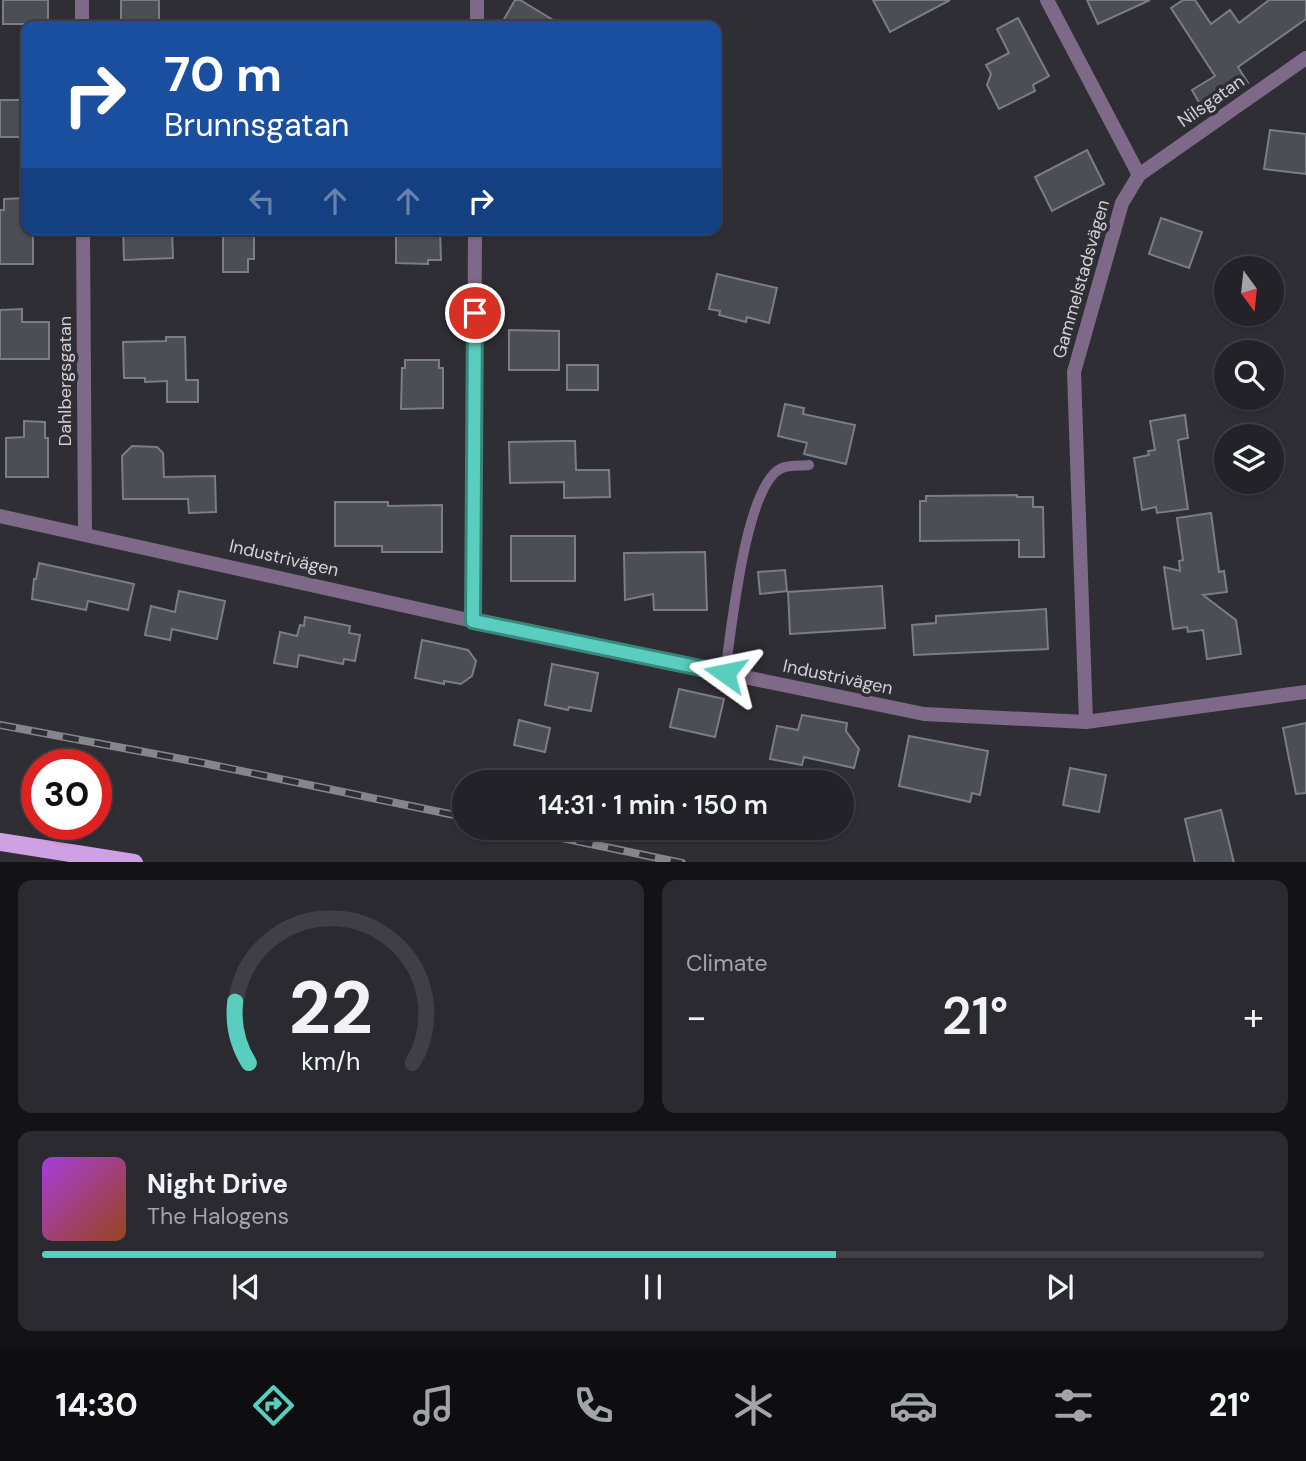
<!DOCTYPE html>
<html lang="en">
<head>
<meta charset="utf-8">
<style>
	body { margin:0; font-family:"DM Sans",sans-serif; background:#2b2a30; color:#f1f3f6; height:100vh; display:flex; flex-direction:column; font-size:26px; white-space:nowrap }
	* { box-sizing:border-box; margin:0 }
	p { font-size:23px; color:#a3a4a8 }
	.icon { flex:none; width:38px; height:38px; fill:none; stroke:currentColor; stroke-width:2; stroke-linecap:round; stroke-linejoin:round }
	.map { position:relative; height:862px; overflow:hidden }
	.sheet { display:flex; flex-direction:column; gap:18px; padding:18px; background:#131316; flex:1 }
	.sheet>* { flex:none }
	.banner { position:absolute; left:21px; top:21px; width:700px; height:214px; border-radius:14px; box-shadow:0 2px 5px #0004,0 0 0 2px #403f45; background:#1a4fa0; color:#fff; overflow:hidden }
	.needle { width:46px; rotate:165deg }
	.controls { position:absolute; left:1214px; top:256px; display:grid; gap:14px }
	.controls a { display:grid; place-items:center; width:70px; height:70px; border-radius:50%; background:#232228; box-shadow:0 2px 5px #0004,0 0 0 2px #403f45; font-size:35px }
	.speed { position:absolute; left:21px; top:749px; display:flex; gap:14px; font-size:35px; font-weight:700; text-align:center }
	.speed>* { display:grid; place-content:center; width:91px; height:91px; border-radius:50%; background:#232228; box-shadow:0 2px 5px #0004,0 0 0 2px #403f45; line-height:1 }
	.speed .limit { border:10px solid #d22; background:#fff; color:#111 }
	.pin { position:absolute; display:grid; place-items:center; width:60px; height:60px; color:#fff; margin:-30px; border:4px solid #fff; border-radius:50%; box-shadow:0 2px 7px #0007 }
	.me { position:absolute; width:77px; margin:-38px; rotate:282deg; stroke-linejoin:round; filter:drop-shadow(0 0 5px #0008) }
	.turn { display:flex; align-items:center; gap:24px; height:147px; padding:0 28px; font-size:32px }
	.turn .icon { width:91px; height:91px; stroke-width:2.5 }
	.turn b { display:block; font-size:49px; line-height:60px }
	.lanes { display:flex; align-items:center; height:66px; padding:0 28px; background:#0003; justify-content:center; gap:35px; direction:ltr }
	.lanes .off { opacity:.35 }
	.big { font-size:52px; font-weight:600; line-height:1.1 }
	.sheet .card { flex:1; display:flex; flex-direction:column; justify-content:center; gap:10px; min-width:0; padding:0 24px; border-radius:14px; background:#2b2a30 }
	.sheet .dial { align-items:center; gap:0 }
	.dial svg { height:182px; overflow:visible; fill:none; stroke:#403f45; stroke-width:7; stroke-linecap:round; text-anchor:middle }
	.dial text { fill:#f1f3f6; stroke:none }
	.song { display:flex; align-items:center; gap:21px }
	.cover { width:84px; height:84px; border-radius:10px; background:linear-gradient(135deg,hsl(280 70% 55%),hsl(20 70% 35%)) }
	.played { height:7px; border-radius:4px; background:linear-gradient(90deg,#59cebe 65%,#403f45 65%) }
	.keys { display:flex; justify-content:space-around; direction:ltr }
	.heat { display:flex; justify-content:space-between; align-items:center; font-size:38px; direction:ltr }
	.sheet .tiles { flex:1; display:grid; gap:18px; grid-template-columns:1fr 1fr }
	.card:last-child { grid-column:span 2 }
	.trip { position:absolute; left:452px; top:770px; width:402px; height:70px; border-radius:35px; background:#232228; box-shadow:0 2px 5px #0004,0 0 0 2px #403f45; font-weight:600; line-height:70px; text-align:center }
	.dock { display:flex; height:112px; justify-content:space-around; align-items:center; background:#0e0e10; color:#a3a4a8 }
	.dock .icon { width:49px; height:49px }
	.dock .selected { color:#59cebe }
	.dock b { font-size:32px; color:#f1f3f6 }
	.map>svg:first-child { display:block }
	.building { fill:#4c4e55; stroke:#7a7d84; stroke-width:2 }
	.lines { fill:none; stroke-linecap:round; stroke-linejoin:round }
	.lane { stroke:#7f6989; stroke-width:10 }
	.street { stroke:#7f6989; stroke-width:14 }
	.primary { stroke:#cea0e4; stroke-width:18 }
	.rail-casing { stroke:#86858b; stroke-width:8 }
	.rail { stroke:#2f2e35; stroke-width:5; stroke-dasharray:16; stroke-linecap:butt }
	.route-casing { stroke:#3a867c; stroke-width:18 }
	.route { stroke:#59cebe; stroke-width:12 }
	.labels { text-anchor:middle; stroke-width:7; stroke-linejoin:round; paint-order:stroke }
	.street-label { font-size:18px; fill:#d1d1d5; stroke:#2f2e35 }
</style>
</head>
<body>
<div class="map">
<svg width="1306" height="863" viewBox="0 0 1306 863">
	<rect width="100%" height="100%" fill="#2f2e35"/>
	<path class="building" d="M3 0H48V24H3Z
		M121 0H159V22L121 23Z
		M515 0H520L563 26H500Z
		M873 0H950L890 32Z
		M1087 0H1150L1098 24Z
		M1183 0H1195L1211 24 1230 10 1239 23 1269 0H1306V19L1238 67 1248 83 1204 111 1192 90 1215 76 1171 8Z
		M1018 18 1049 76 1033 85 1035 91 999 109 987 85 991 74 986 65 1009 53 997 29Z
		M0 100H26V137H0Z
		M1270 130 1306 134V174L1264 169Z
		M1087 150 1104 184 1052 211 1035 177Z
		M26 198V229H33V264H0V210H4V199Z
		M1161 218 1202 232 1189 268 1149 254Z
		M123 229H172L173 258 124 260Z
		M223 229H254V259H248V272H223Z
		M396 229H440L441 260H428V264L396 263Z
		M717 274 777 288 769 323 747 317 746 322 719 315 720 311 709 309Z
		M22 309V322H49V359H0V310Z
		M509 330 559 331V370H509Z
		M166 337H185L186 380H198V402H167V381L145 382V378H124L123 342 166 341Z
		M405 360H439V368H443V408L401 409 402 368H405Z
		M567 365H598V390H567Z
		M785 404 804 408 803 414 855 425 846 464 804 454 807 443 778 436Z
		M1185 415 1188 438 1178 440 1188 509 1157 513 1156 507 1142 510 1134 458 1149 455 1148 451 1155 450 1150 421Z
		M24 421 45 422V438H48V477H6V438L24 437Z
		M566 441H575L576 470H609L610 497 564 498V482L510 483 509 442Z
		M132 446 157 447 163 453 164 477 215 476 216 512 189 513 188 499H123L122 456Z
		M1017 495V497H1033V507H1043L1044 557H1019V540L920 541V501H926V496Z
		M335 502H388V506L442 505V552H382V546H335Z
		M1211 513 1219 572 1224 571 1227 592 1203 595 1236 620 1241 654 1207 659 1203 630 1188 632 1187 627 1173 629 1164 567 1180 571 1179 561 1183 560 1177 518Z
		M511 536H575V581H511Z
		M705 552 707 610H654L653 594 625 600 624 553Z
		M39 563 134 584 128 610 88 601 86 610 32 599 34 579H36Z
		M785 570 787 591 760 594 758 572Z
		M882 586 885 628 790 634 788 592Z
		M179 591 225 601 217 639 172 629 170 640 145 635 151 606 175 612Z
		M1046 609 1048 649 914 655 912 625 936 623V616Z
		M305 617 350 626 349 633 360 635 355 661 344 659 343 664 299 655 297 667 274 663 280 632 297 636 300 625 304 626Z
		M422 640 468 650 476 661 472 676 461 684 444 681V684L415 678Z
		M552 664 598 673 591 711 569 707 568 710 545 705Z
		M679 689 724 699 715 737 670 727Z
		M802 715 847 723 846 731 859 749 854 768 804 757 802 765 770 759 777 726 798 730Z
		M519 720 550 728 545 752 514 745Z
		M1306 723V793L1296 794 1283 728Z
		M909 736 988 751 980 795 972 793 970 802 899 786Z
		M1070 768 1106 775 1099 812 1063 805Z
		M1221 810 1234 863H1195L1185 819Z"/>
	<g class="lines">
		<path class="lane" d="M725 673C731 634 745 483 782 468 789 465 801 466 809 465"/>
		<path class="street" d="M82 0V26
			M1047 0 1139 175 1122 203 1074 372 1086 722
			M477 26V0
			M1139 175 1306 58
			M83 229 85 533
			M0 516 473 621 924 714 1086 722 1306 692
			M473 621 475 229"/>
		<path class="primary" d="M0 842 134 863"/>
		<g class="rail-casing">
			<path id="rail" d="M0 725 203 763 464 817
				M514 828 682 863"/>
		</g>
		<use href="#rail" class="rail"/>
	</g>
	<g class="lines">
		<g class="route-casing">
			<path id="route" d="M475 313 473 621 725 673"/>
		</g>
		<use href="#route" class="route"/>
	</g>
	<g class="labels">
		<g class="street-label">
			<text transform="translate(1211 101) rotate(-35)" y="6">Nilsgatan</text>
			<text transform="translate(1081 279) rotate(-74)" y="6">Gammelstadsvägen</text>
			<text transform="translate(65 381) rotate(-90)" y="6">Dahlbergsgatan</text>
			<text transform="translate(284 558) rotate(13)" y="6">Industrivägen</text>
			<text transform="translate(838 677) rotate(12)" y="6">Industrivägen</text>
		</g>
	</g>
</svg>
<div class="controls">
<a><svg class="needle" viewBox="-14 -14 28 28"><path d="M0-13l5 13h-10z" fill="#e53935"/><path d="M0 13l5-13h-10z" fill="#a3a4a8"/></svg></a>
<a><svg class="icon" aria-label="search" viewBox="0 0 24 24"><circle cx="10" cy="10" r="6"/><path d="M15 15l6 6"/></svg></a>
<a><svg class="icon" aria-label="layers" viewBox="0 0 24 24"><path d="M12 4l9 5-9 5-9-5zM3 14l9 5 9-5"/></svg></a>
</div>
<div class="speed"><div class="limit">30</div></div>
<div class="pin" style="left:475px;top:313px;background:#d93025"><svg class="icon" aria-label="arrive" viewBox="0 0 24 24"><path d="M6 21V4h12l-3 4 3 4H6"/></svg></div>
<svg class="me" style="left:725px;top:673px" viewBox="-20 -20 40 40"><path d="M0-17L14 15 0 8-14 15z" fill="#59cebe" stroke="#fff" stroke-width="4"/></svg>
<div class="trip">14:31 · 1 min · 150 m</div>
<div class="banner">
<div class="turn"><svg class="icon" aria-label="right" viewBox="0 0 24 24"><path d="M7 20v-9h11M14 6l5 5-5 5"/></svg><div><b>70 m</b>Brunnsgatan</div></div>
<div class="lanes"><svg class="icon off" aria-label="left" viewBox="0 0 24 24"><path d="M17 20v-9H6M10 6l-5 5 5 5"/></svg><svg class="icon off" aria-label="ahead" viewBox="0 0 24 24"><path d="M12 20V5M6 11l6-6 6 6"/></svg><svg class="icon off" aria-label="ahead" viewBox="0 0 24 24"><path d="M12 20V5M6 11l6-6 6 6"/></svg><svg class="icon" aria-label="right" viewBox="0 0 24 24"><path d="M7 20v-9h11M14 6l5 5-5 5"/></svg></div>
</div>
</div>
<section class="sheet">
<div class="tiles">
<div class="card dial"><svg viewBox="0 0 100 80">
<path d="M14 69A42 42 0 1 1 86 69"/>
<path d="M14 69A42 42 0 0 1 8 42" stroke="#59cebe"/>
<text x="50" y="56" font-size="32" font-weight="700">22</text>
<text x="50" y="72" font-size="11">km/h</text>
</svg></div>
<div class="card"><p>Climate</p>
<div class="heat"><a>−</a><b class="big">21°</b><a>+</a></div>
</div>
<div class="card">
<div class="song"><i class="cover"></i><div><b>Night Drive</b><p>The Halogens</p></div></div>
<div class="played"></div>
<div class="keys"><svg class="icon" aria-label="previous" viewBox="0 0 24 24"><path d="M18 5L8 12l10 7zM5 5v14"/></svg><svg class="icon" aria-label="pause" viewBox="0 0 24 24"><path d="M8 5v14M16 5v14"/></svg><svg class="icon" aria-label="next" viewBox="0 0 24 24"><path d="M6 5l10 7-10 7zM19 5v14"/></svg></div>
</div>
</div>
</section>
<nav class="dock">
<b>14:30</b>
<svg class="icon selected" aria-label="directions" viewBox="0 0 24 24"><path d="M12 3l9 9-9 9-9-9zM9 14v-3h6M13 9l2 2-2 2"/></svg>
<svg class="icon" aria-label="music" viewBox="0 0 24 24"><path d="M9 18V5l10-2v13"/><circle cx="6" cy="18" r="3"/><circle cx="16" cy="16" r="3"/></svg>
<svg class="icon" aria-label="phone" viewBox="0 0 24 24"><path d="M5 4h4l2 5-3 2q2 4 5 5l2-3 5 2v4C11 20 4 13 5 4z"/></svg>
<svg class="icon" aria-label="climate" viewBox="0 0 24 24"><path d="M12 3v18M4 7l16 10M4 17L20 7"/></svg>
<svg class="icon" aria-label="car" viewBox="0 0 24 24"><path d="M5 17H2v-5l4-1 3-4h7l3 4 3 1v5h-3M9 17h6M6 11h13"/><circle cx="7" cy="17" r="2"/><circle cx="17" cy="17" r="2"/></svg>
<svg class="icon" aria-label="filters" viewBox="0 0 24 24"><path d="M4 7h16M4 17h16"/><circle cx="9" cy="7" r="2"/><circle cx="15" cy="17" r="2"/></svg>
<b>21°</b>
</nav>
</body>
</html>
